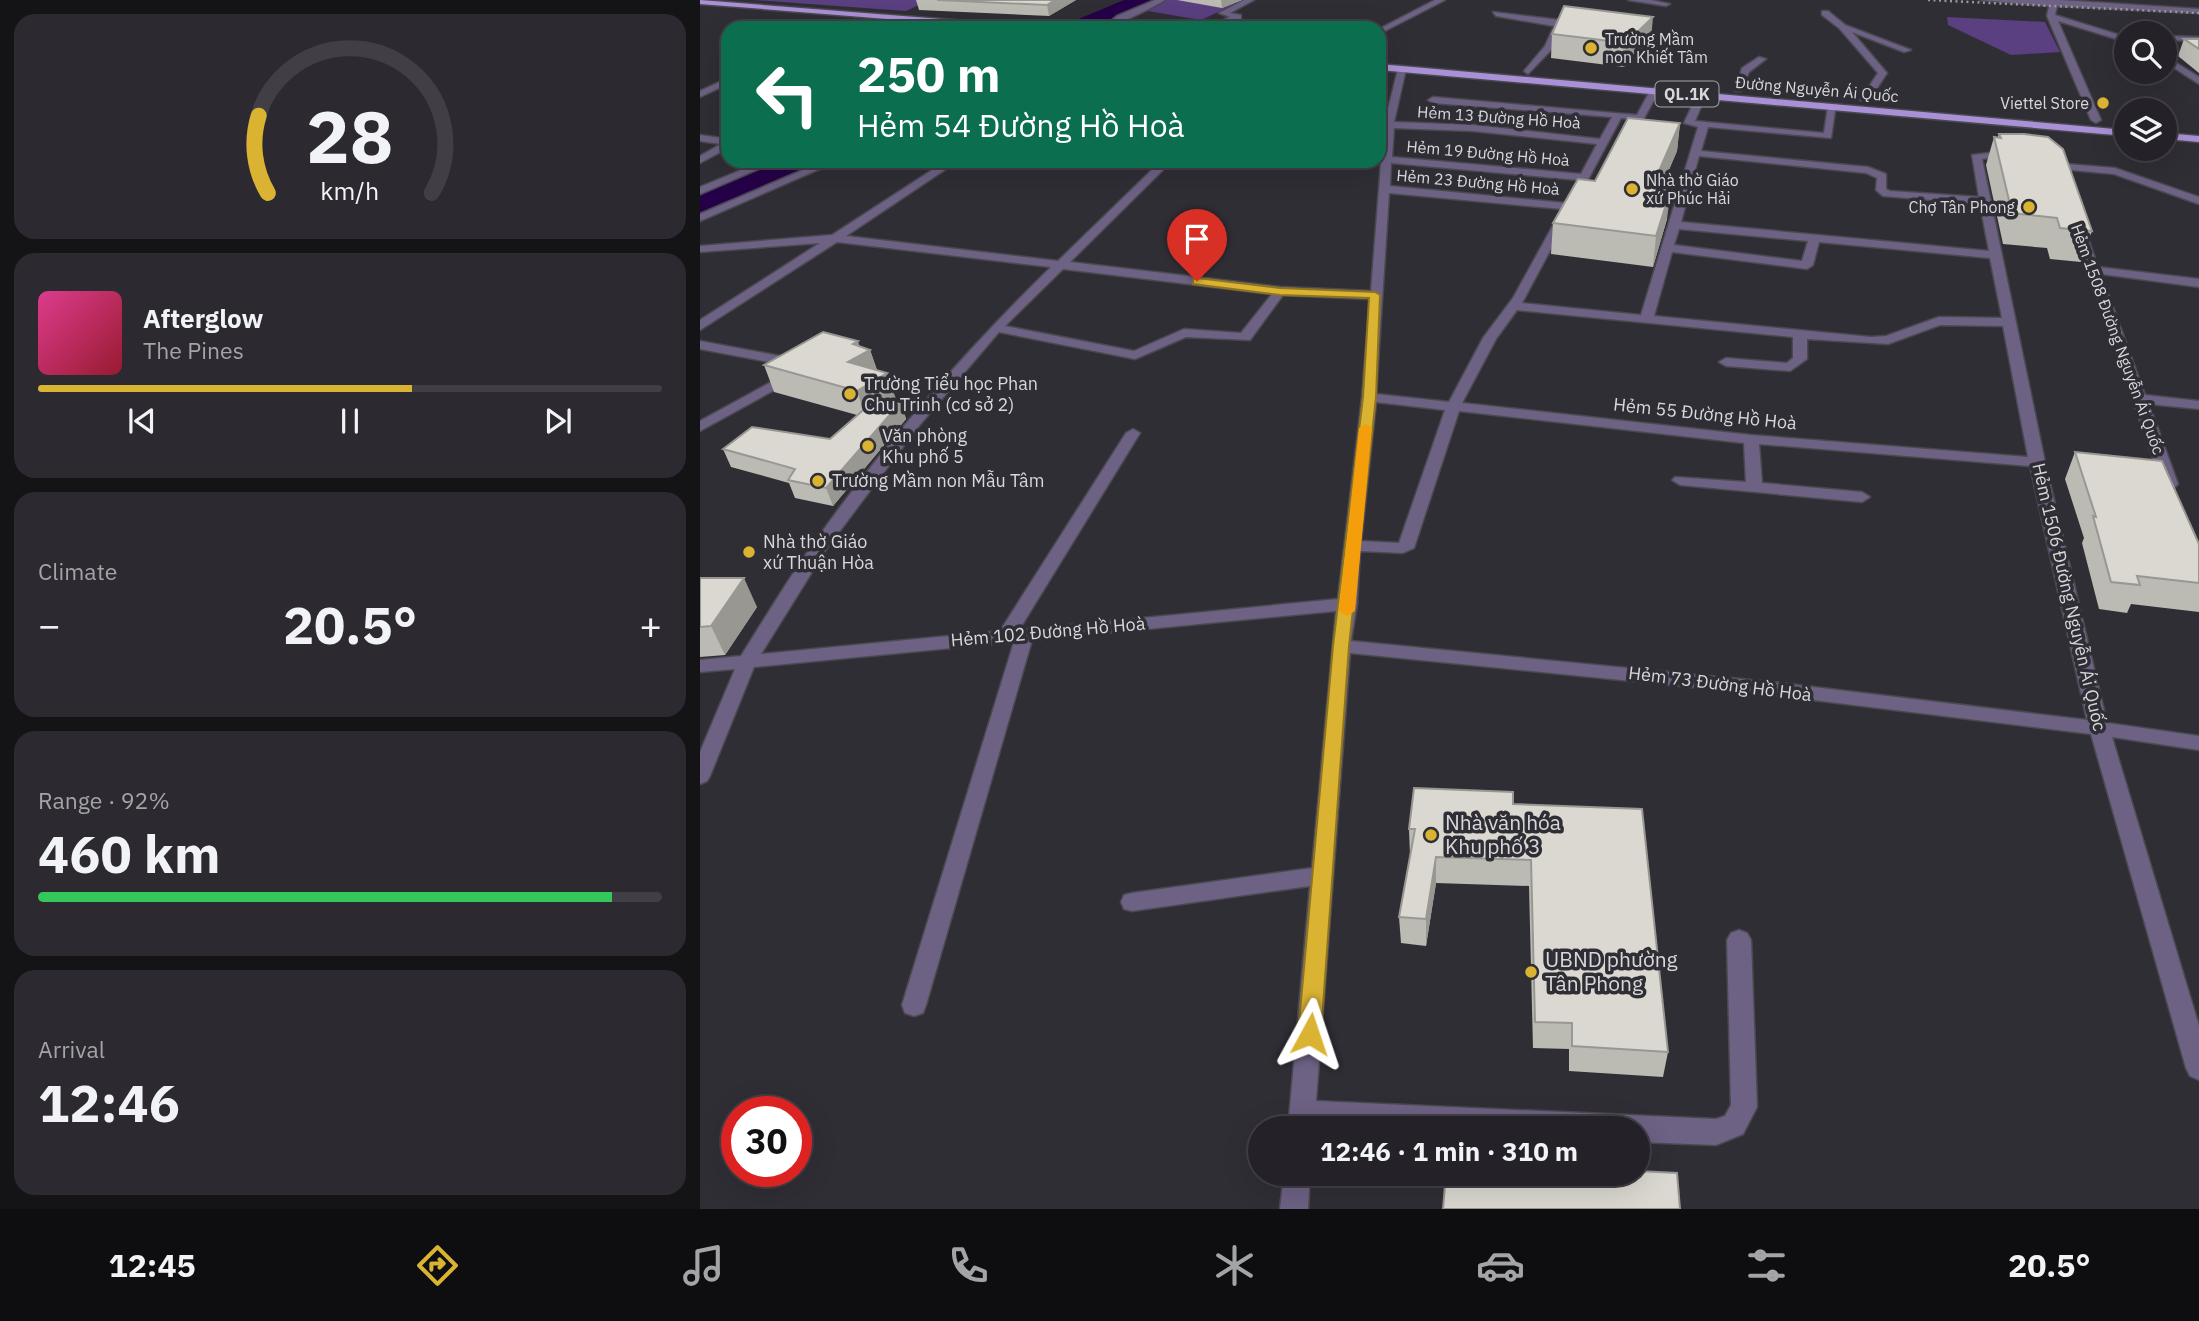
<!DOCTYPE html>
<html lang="en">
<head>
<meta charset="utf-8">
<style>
	body { margin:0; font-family:"IBM Plex Sans",sans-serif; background:#2c2a30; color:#f1f3f6; height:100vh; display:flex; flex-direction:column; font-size:26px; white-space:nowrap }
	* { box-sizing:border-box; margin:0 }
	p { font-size:23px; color:#a3a4a8 }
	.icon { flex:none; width:38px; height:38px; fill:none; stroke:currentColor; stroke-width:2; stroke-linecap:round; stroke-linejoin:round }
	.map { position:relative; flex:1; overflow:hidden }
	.details { display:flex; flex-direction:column; gap:14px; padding:14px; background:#141316; width:700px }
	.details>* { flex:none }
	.hud { position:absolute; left:21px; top:21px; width:665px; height:147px; border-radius:21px; box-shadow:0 7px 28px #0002,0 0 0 2px #413f45; background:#0b6e4f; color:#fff; overflow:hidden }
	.controls { position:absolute; left:1414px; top:21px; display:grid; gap:14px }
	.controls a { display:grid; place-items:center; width:63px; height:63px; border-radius:50%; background:#242228; box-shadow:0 7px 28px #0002,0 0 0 2px #413f45; font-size:35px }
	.speed { position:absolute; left:21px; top:1096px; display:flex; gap:14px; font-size:35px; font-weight:700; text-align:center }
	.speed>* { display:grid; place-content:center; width:91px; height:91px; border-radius:50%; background:#242228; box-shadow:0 7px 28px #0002,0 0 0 2px #413f45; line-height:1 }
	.speed .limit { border:10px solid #d22; background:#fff; color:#111 }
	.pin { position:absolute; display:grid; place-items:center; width:60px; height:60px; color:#fff; margin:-72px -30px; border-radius:50% 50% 50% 0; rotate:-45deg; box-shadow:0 0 7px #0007 }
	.pin .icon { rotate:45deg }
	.me { position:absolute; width:77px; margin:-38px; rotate:5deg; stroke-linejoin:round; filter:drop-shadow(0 0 5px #0008) }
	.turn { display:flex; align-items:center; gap:24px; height:147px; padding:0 21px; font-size:32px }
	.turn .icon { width:91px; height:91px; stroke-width:2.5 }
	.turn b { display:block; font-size:49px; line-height:60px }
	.big { font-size:52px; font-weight:800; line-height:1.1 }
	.details .tile { flex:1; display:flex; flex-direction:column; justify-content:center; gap:10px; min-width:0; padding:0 24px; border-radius:21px; background:#2c2a30 }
	.details .dial { align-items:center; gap:0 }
	.dial svg { height:182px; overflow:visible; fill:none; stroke:#413f45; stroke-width:7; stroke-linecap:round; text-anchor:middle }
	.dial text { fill:#f1f3f6; stroke:none }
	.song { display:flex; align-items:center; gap:21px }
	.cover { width:84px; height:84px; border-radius:10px; background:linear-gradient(135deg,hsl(330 70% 55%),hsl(350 70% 35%)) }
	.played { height:7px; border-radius:4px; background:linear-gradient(90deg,#dab333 60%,#413f45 60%) }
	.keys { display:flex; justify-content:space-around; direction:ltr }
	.heat { display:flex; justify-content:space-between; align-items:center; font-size:38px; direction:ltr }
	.charge { height:10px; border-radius:5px; background:linear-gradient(90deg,#34c759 92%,#413f45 0) }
	.trip { position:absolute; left:548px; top:1116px; width:402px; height:70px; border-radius:35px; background:#242228; box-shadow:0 7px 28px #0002,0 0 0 2px #413f45; font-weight:800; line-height:70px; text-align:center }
	.tabs { display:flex; height:112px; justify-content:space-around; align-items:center; background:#0e0e10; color:#a3a4a8 }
	.tabs .icon { width:49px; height:49px }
	.tabs .on { color:#dab333 }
	.tabs b { font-size:32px; color:#f1f3f6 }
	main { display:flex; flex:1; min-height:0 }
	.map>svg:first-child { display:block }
	.green { fill:#5a3f81 }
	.water { fill:#250048 }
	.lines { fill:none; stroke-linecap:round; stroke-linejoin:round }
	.minor-casing { stroke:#4b4950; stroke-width:3 }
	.major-casing { stroke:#4b4950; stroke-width:3 }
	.minor { fill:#6d6184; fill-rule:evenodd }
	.major { fill:#aa91d7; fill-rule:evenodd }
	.rail { stroke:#99989d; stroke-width:2.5; stroke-dasharray:2 3.5; stroke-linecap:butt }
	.wall { fill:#bbbab3 }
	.shaded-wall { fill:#999792 }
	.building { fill:#dad8d0; stroke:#999792; stroke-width:2 }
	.route { fill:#dab333; stroke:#8e7421; stroke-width:2 }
	.slow { fill:#f59e0b }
	.poi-dot { fill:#dab333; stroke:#302e35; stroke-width:2.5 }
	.labels { text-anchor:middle; stroke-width:7; stroke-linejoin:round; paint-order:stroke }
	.far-poi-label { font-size:16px; fill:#d8d7db; stroke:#302e35; text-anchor:start }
	.far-street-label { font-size:16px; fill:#d8d7db; stroke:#302e35 }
	.shield { fill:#302e35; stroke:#a6a4a9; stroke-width:2 }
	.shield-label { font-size:16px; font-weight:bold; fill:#d8d7db }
	.poi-label { font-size:18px; fill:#d8d7db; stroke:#302e35; text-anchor:start }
	.street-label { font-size:18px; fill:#d8d7db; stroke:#302e35 }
	.near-poi-label { font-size:21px; fill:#d8d7db; stroke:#302e35; text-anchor:start }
</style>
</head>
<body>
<main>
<section class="details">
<div class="tile dial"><svg viewBox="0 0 100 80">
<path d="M14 69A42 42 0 1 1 86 69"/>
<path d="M14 69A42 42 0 0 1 10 35" stroke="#dab333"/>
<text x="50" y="56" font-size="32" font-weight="700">28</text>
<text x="50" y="72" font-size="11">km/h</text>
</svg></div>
<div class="tile">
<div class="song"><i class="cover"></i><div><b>Afterglow</b><p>The Pines</p></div></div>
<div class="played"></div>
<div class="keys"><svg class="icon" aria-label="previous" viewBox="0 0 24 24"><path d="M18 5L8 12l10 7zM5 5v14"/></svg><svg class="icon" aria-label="pause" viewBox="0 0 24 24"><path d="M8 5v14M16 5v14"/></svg><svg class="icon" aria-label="next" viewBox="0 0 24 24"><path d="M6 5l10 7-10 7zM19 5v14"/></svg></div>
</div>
<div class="tile"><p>Climate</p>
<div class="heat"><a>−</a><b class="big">20.5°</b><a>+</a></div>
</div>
<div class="tile"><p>Range · 92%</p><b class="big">460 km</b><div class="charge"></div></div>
<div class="tile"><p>Arrival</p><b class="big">12:46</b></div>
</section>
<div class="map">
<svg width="1499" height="1209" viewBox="0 0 1499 1209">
	<rect width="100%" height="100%" fill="#302e35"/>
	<path class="green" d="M54 0H229L206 11Z
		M466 0H544L501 20 442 10Z
		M1247 17 1345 22 1360 52 1311 55 1248 25Z"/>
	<path class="water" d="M424 0H456L431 10 402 28H357Z
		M79 161H125L0 215V194Z"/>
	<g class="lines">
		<g class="minor-casing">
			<path id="minor" d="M455 0H465C456 6 412 28 403 28L417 16Z
				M544 0H554L530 13 541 15V19L516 28H505L530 17 519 13Z
				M735 0H745L679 34V29Z
				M928 0H951L970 4 966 6Z
				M1280 0H1360L1499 9V13L1357 6 1355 15 1426 37V42L1358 21 1401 120 1396 123 1391 120 1347 16 1349 6Z
				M1122 11H1128L1145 25 1211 50 1204 52 1152 32 1187 73 1168 102 1160 100 1178 73 1139 28 1122 15Z
				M793 12 860 20 864 22 852 49 828 74 824 71 845 46 854 26 796 16Z
				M155 20 158 24 149 28H138Z
				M1465 36 1499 37V41L1465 40Z
				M1465 56 1499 77V84L1465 62Z
				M1059 57 1066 59 1049 72 1041 91H1035L1042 68Z
				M702 66 706 69 694 122 773 125 900 139 912 117 733 103 728 100 733 97 937 115 951 89 959 91 943 120 921 118 822 303 941 315 998 127 984 123 998 93 1006 95 995 121 1124 133 1128 106 1136 104 1131 138 1008 127 1001 151 1168 167 1186 174V189L1190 191 1279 197 1272 155 1316 150V154L1282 159 1345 462 1407 723 1499 736V750L1412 737 1499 1026V1080L1490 1076 1486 1068 1391 734 1071 695 650 653 616 1101 1016 1119 1025 1116 1031 1105 1027 940 1031 933 1039 930 1047 933 1051 940 1057 1107 1043 1134 1016 1145 938 1142V1129H674L614 1126V1129H588L610 886 432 911 424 909 421 902 424 895 432 893 612 868 636 611 332 640 226 1005 223 1013 214 1016 205 1013 202 1005 314 642 54 667 10 776 7 781 0 784V752L35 669 0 672V660L41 656C65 618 88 579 114 543 184 444 264 352 351 267L137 242 0 330V320L120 243 0 252V246L132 235 246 161H258L146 236 358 261 461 161H472L370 262 580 287 671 291 684 125 698 69ZM694 128 773 131 897 144 881 174 692 157ZM999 156 1166 173 1177 178 1176 190 1183 196 1280 204 1289 251 981 222ZM691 163 878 180 865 203 690 186ZM689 193 862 209 813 298 783 338 749 402 676 394ZM979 229 1108 241 1102 261 974 245ZM1119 242 1290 258 1302 318 1239 317 1186 336 1171 337 954 316 972 252 1107 269 1113 265ZM363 269 572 294 541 333 484 329 434 351 305 326ZM583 295 670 299 662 397 638 599 319 630 440 433 433 429 426 433 300 631 61 654 127 548 218 427 299 332 435 359 486 337 550 340ZM817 310 1093 337V358L1087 363 1026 358 1019 362 1026 366 1090 371 1107 359V339L1188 344 1240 325 1303 326 1328 457 1051 435 762 403 796 339ZM676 402 745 410 699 543 661 541ZM759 411 1044 443 1046 482 975 477 972 480 980 485 1162 502 1170 497 1162 492 1062 483 1059 444 1330 466 1387 720 1071 682 651 641 657 604 660 551 703 553 714 548Z
				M28 78V84L0 97V91Z
				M0 135 28 139V148L0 163V156L21 144 0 141Z
				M63 161H77L0 194V187Z
				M124 161H138L0 221V214Z
				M1354 163 1415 168 1499 197V204L1414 174 1350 168 1349 166Z
				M1378 224 1384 227 1398 267 1499 279V287L1401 274 1445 395 1499 401V409L1449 404 1478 484 1475 487 1470 489 1462 484 1372 227Z
				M0 341 96 359 103 363 96 367 0 349Z
				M93 370 98 371V377L0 431V421Z
				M584 1174H610L608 1209H580Z"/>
		</g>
		<g class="major-casing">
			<path id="major" d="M0 0 330 26 334 28H300L0 4Z
				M679 64 1426 130V136L679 70Z
				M1465 133 1499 136V142L1465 139Z"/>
		</g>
		<use href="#minor" class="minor"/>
		<use href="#major" class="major"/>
		<path class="rail" d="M1228 0 1499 13"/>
	</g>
	<path class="wall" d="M216 0H376L349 16 219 10Z
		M477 0H542L522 8Z
		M852 34 951 40 924 67 851 58Z
		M1484 39H1499V73L1478 56Z
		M980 123 977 151 961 188 967 219 953 267 851 254 853 223 895 181Z
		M1299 134 1392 231 1381 262 1350 259 1347 248 1303 244 1286 165 1294 137H1298Z
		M160 347 170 350 177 370 196 399 193 401 201 402 206 419 133 506 95 498 89 483 31 467 23 449 130 439 157 415 74 392 64 365Z
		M1375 452 1499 544V612L1431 604 1427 613 1399 609 1382 543 1384 538 1365 479Z
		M0 578 57 607 25 655 0 657Z
		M813 804 968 1052 963 1077 869 1071V1049L833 1048 829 886 736 883 726 946 701 943 699 917 710 855 709 829Z"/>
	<path class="shaded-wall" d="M355 0H376L349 16 347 5Z
		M521 0H542L522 8Z
		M953 17 951 40 924 67 926 43Z
		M980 123 977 151 949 217 952 187Z
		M971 189 967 219 953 267 956 236Z
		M158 341 162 354 170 350 179 376 148 362 153 344Z
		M187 373 196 399 166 418 157 391Z
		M201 402 206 419 133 506 126 488Z
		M44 578 57 607 25 655 11 626Z
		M736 857V883L726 946V919Z"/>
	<path class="building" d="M237 0H355L347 5Z
		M864 6 953 17 926 43 852 34Z
		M1484 39H1499V49Z
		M928 118 980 123 952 187 971 189 956 236 853 223 878 179 895 181Z
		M1299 134H1324L1348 137 1363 149 1392 231 1360 228 1357 218 1312 213 1294 137 1301 138Z
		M123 332 158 341 153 344 170 350 148 362 187 373 157 391 64 365Z
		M176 399 201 402 126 488 88 480 95 469 23 449 52 427 130 439Z
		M1375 452 1462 461 1499 544V583L1437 576 1440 585 1411 582 1393 516 1396 517Z
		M0 578H44L11 626 0 627Z
		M714 788 813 792V804L942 809 968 1052 872 1046V1023L835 1022 831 860 736 857 726 919 699 917 715 829H709Z
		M938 1171 977 1173 980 1209H743L746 1174H938Z"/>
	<path class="route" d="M497 278 580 288 675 292 680 295 676 397 649 646 621 1034 617 1041 610 1044 602 1041 598 1034 633 646 663 397 669 298 580 295 493 284V279Z"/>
	<path class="slow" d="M666 424 672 428 655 611 647 616 639 611 659 428Z"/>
	<g class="poi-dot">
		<circle cx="891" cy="48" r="7"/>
		<circle cx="1403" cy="103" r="7"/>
		<circle cx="932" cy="189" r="7"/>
		<circle cx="1329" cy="207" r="7"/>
		<circle cx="150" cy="394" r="7"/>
		<circle cx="168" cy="446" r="7"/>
		<circle cx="118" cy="481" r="7"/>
		<circle cx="49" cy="552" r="7"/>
		<circle cx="731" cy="835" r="7"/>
		<circle cx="831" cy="972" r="7"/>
	</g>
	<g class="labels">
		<g class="far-poi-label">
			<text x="905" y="45">Trường Mầm<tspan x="905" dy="18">non Khiết Tâm</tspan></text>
			<text x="1389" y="109" text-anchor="end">Viettel Store</text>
			<text x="946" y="186">Nhà thờ Giáo<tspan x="946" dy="18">xứ Phúc Hải</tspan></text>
			<text x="1315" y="213" text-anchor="end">Chợ Tân Phong</text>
		</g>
		<g class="far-street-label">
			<text transform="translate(1117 89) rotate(5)" y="6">Đường Nguyễn Ái Quốc</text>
			<text transform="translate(799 117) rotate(4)" y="6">Hẻm 13 Đường Hồ Hoà</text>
			<text transform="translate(788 153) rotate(5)" y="6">Hẻm 19 Đường Hồ Hoà</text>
			<text transform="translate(778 182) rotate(5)" y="6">Hẻm 23 Đường Hồ Hoà</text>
			<text transform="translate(1418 339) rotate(70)" y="6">Hẻm 1508 Đường Nguyễn Ái Quốc</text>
		</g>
		<rect class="shield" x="955.5" y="81.5" width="63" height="25" rx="5"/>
		<g class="shield-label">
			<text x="987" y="100">QL.1K</text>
		</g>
		<g class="poi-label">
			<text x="164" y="390">Trường Tiểu học Phan<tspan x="164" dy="21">Chu Trinh (cơ sở 2)</tspan></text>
			<text x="182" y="442">Văn phòng<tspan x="182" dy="21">Khu phố 5</tspan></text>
			<text x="132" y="487">Trường Mầm non Mẫu Tâm</text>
			<text x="63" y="548">Nhà thờ Giáo<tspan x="63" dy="21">xứ Thuận Hòa</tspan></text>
		</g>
		<g class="street-label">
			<text transform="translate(1005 414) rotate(6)" y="6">Hẻm 55 Đường Hồ Hoà</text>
			<text transform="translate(1369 597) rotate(77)" y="6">Hẻm 1506 Đường Nguyễn Ái Quốc</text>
			<text transform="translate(348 632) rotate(-5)" y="6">Hẻm 102 Đường Hồ Hoà</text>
			<text transform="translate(1020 684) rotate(7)" y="6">Hẻm 73 Đường Hồ Hoà</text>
		</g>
		<g class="near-poi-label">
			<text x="745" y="830">Nhà văn hóa<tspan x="745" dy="24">Khu phố 3</tspan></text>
			<text x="845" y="967">UBND phường<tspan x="845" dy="24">Tân Phong</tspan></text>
		</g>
	</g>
</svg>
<div class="controls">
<a><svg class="icon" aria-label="search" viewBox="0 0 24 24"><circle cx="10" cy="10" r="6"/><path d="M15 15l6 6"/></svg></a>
<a><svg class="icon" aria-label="layers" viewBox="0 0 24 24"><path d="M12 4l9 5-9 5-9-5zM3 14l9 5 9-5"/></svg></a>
</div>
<div class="speed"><div class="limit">30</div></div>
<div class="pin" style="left:497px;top:281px;background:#d93025"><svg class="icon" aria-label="arrive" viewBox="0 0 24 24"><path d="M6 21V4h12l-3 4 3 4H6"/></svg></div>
<svg class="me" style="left:610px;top:1034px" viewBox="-20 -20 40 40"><path d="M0-17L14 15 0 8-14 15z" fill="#dab333" stroke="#fff" stroke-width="4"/></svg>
<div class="trip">12:46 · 1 min · 310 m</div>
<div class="hud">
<div class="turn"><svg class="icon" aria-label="left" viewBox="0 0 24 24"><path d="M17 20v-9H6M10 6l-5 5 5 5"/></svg><div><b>250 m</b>Hẻm 54 Đường Hồ Hoà</div></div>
</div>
</div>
</main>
<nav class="tabs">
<b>12:45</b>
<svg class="icon on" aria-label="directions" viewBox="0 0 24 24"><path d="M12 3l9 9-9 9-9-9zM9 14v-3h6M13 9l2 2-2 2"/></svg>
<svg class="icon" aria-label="music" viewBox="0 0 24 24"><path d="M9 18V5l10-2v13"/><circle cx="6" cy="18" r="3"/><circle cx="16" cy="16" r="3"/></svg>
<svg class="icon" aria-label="phone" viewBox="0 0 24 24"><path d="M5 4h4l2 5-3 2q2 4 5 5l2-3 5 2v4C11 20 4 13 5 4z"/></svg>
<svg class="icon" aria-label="climate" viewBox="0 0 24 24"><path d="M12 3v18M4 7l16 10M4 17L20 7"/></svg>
<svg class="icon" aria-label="car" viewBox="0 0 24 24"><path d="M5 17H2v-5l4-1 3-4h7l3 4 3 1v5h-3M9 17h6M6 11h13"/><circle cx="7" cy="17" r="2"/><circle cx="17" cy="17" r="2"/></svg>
<svg class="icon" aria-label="filters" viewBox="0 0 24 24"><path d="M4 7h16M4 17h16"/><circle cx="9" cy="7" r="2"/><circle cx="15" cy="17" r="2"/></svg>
<b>20.5°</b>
</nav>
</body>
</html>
